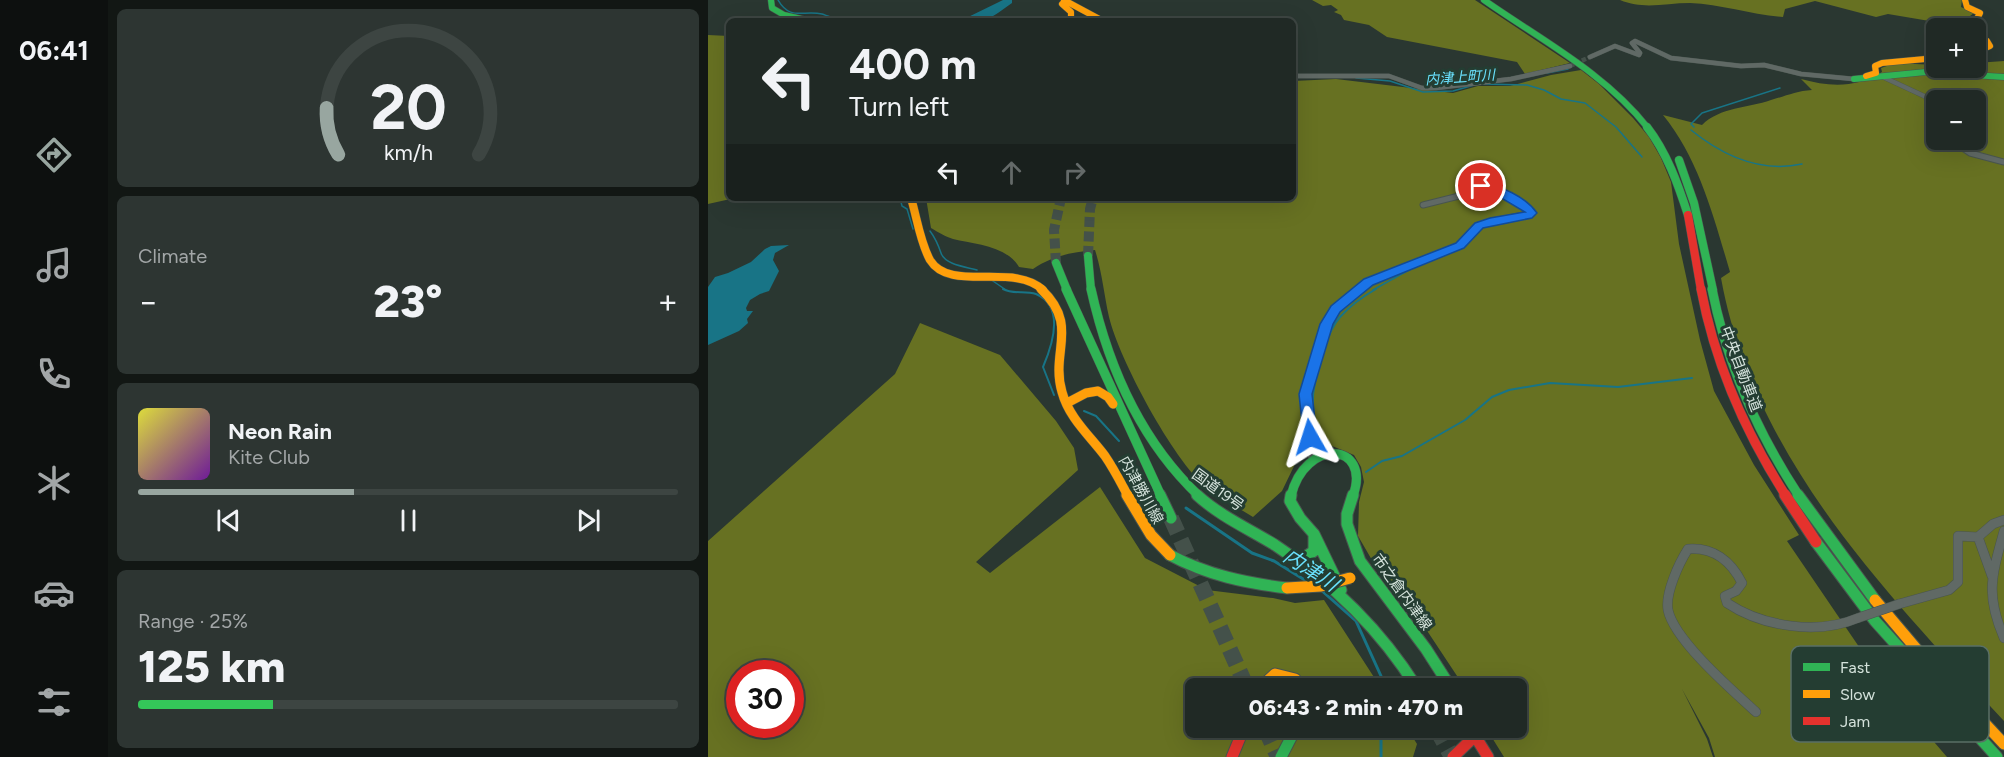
<!DOCTYPE html>
<html lang="en">
<head>
<meta charset="utf-8">
<style>
	body { margin:0; font-family:Figtree,"Noto Sans JP",sans-serif; background:#2d3532; color:#f1f3f6; height:100vh; display:flex; flex-direction:column; font-size:22px; white-space:nowrap }
	* { box-sizing:border-box; margin:0 }
	p { font-size:20px; color:#a2a6a7 }
	.icon { flex:none; width:33px; height:33px; fill:none; stroke:currentColor; stroke-width:2; stroke-linecap:round; stroke-linejoin:round }
	.map { position:relative; flex:1; overflow:hidden }
	.sheet { display:flex; flex-direction:column; gap:9px; padding:9px; background:#121714; width:600px }
	.sheet>* { flex:none }
	.hud { position:absolute; left:18px; top:18px; width:570px; height:183px; border-radius:9px; box-shadow:0 6px 24px #0002,0 0 0 2px #3d4542; background:#202925; color:#f1f3f6; overflow:hidden }
	.tools { position:absolute; left:1218px; top:18px; display:grid; gap:12px }
	.tools a { display:grid; place-items:center; width:60px; height:60px; border-radius:9px; background:#202925; box-shadow:0 6px 24px #0002,0 0 0 2px #3d4542; font-size:30px }
	.speed { position:absolute; left:18px; top:660px; display:flex; gap:12px; font-size:30px; font-weight:700; text-align:center }
	.speed>* { display:grid; place-content:center; width:78px; height:78px; border-radius:50%; background:#202925; box-shadow:0 6px 24px #0002,0 0 0 2px #3d4542; line-height:1 }
	.speed .limit { border:9px solid #d22; background:#fff; color:#111 }
	.pin { position:absolute; display:grid; place-items:center; width:51px; height:51px; color:#fff; margin:-26px; border:3px solid #fff; border-radius:50%; box-shadow:0 2px 6px #0007 }
	.me { position:absolute; width:66px; margin:-33px; rotate:354deg; stroke-linejoin:round; filter:drop-shadow(0 0 4px #0008) }
	.turn { display:flex; align-items:center; gap:21px; height:126px; padding:0 24px; font-size:27px }
	.turn .icon { width:78px; height:78px; stroke-width:2.5 }
	.turn b { display:block; font-size:42px; line-height:51px }
	.lanes { display:flex; align-items:center; height:57px; padding:0 24px; background:#0003; justify-content:center; gap:30px; direction:ltr }
	.lanes .off { opacity:.35 }
	.big { font-size:45px; font-weight:800; line-height:1.1 }
	.sheet .tile { flex:1; display:flex; flex-direction:column; justify-content:center; gap:9px; min-width:0; padding:0 21px; border-radius:9px; background:#2d3532 }
	.sheet .dial { align-items:center; gap:0 }
	.dial svg { height:156px; overflow:visible; fill:none; stroke:#3d4542; stroke-width:7; stroke-linecap:round; text-anchor:middle }
	.dial text { fill:#f1f3f6; stroke:none }
	.song { display:flex; align-items:center; gap:18px }
	.cover { width:72px; height:72px; border-radius:9px; background:linear-gradient(135deg,hsl(60 70% 55%),hsl(280 70% 35%)) }
	.played { height:6px; border-radius:3px; background:linear-gradient(90deg,#98a6a0 40%,#3d4542 40%) }
	.keys { display:flex; justify-content:space-around; direction:ltr }
	.heat { display:flex; justify-content:space-between; align-items:center; font-size:33px; direction:ltr }
	.charge { height:9px; border-radius:4px; background:linear-gradient(90deg,#34c759 25%,#3d4542 0) }
	.trip { position:absolute; left:477px; top:678px; width:342px; height:60px; border-radius:9px; background:#202925; box-shadow:0 6px 24px #0002,0 0 0 2px #3d4542; font-weight:800; line-height:60px; text-align:center }
	main { display:flex; flex:1; min-height:0 }
	.dock { display:flex; flex-direction:column; width:108px; justify-content:space-around; align-items:center; background:#0d100f; color:#a2a6a7 }
	.dock .icon { width:42px; height:42px }
	.dock .selected { color:#98a6a0 }
	.dock b { font-size:27px; color:#f1f3f6 }
	.map>svg:first-child { display:block }
	.forest { fill:#677122; fill-rule:evenodd }
	.water { fill:#187486 }
	.lines { fill:none; stroke-linecap:round; stroke-linejoin:round }
	.stream-far2 { stroke:#187486; stroke-width:1.5 }
	.stream-far1 { stroke:#187486; stroke-width:2 }
	.stream { stroke:#187486; stroke-width:3 }
	.street-tunnel { stroke:#44514a; stroke-width:4.5; stroke-dasharray:4.5 2; stroke-linecap:butt }
	.highway-tunnel-far1 { stroke:#44514a; stroke-width:10; stroke-dasharray:10 4.5; stroke-linecap:butt }
	.highway-tunnel { stroke:#44514a; stroke-width:16; stroke-dasharray:16 8; stroke-linecap:butt }
	.street-far3-casing { stroke:#49554f; stroke-width:5 }
	.street-far2-casing { stroke:#49554f; stroke-width:7 }
	.street-far1-casing { stroke:#49554f; stroke-width:8 }
	.street-casing { stroke:#49554f; stroke-width:10 }
	.fast-far3-casing { stroke:#49554f; stroke-width:7 }
	.fast-far2-casing { stroke:#49554f; stroke-width:9 }
	.fast-far1-casing { stroke:#49554f; stroke-width:10 }
	.fast-casing { stroke:#49554f; stroke-width:13 }
	.slow-far3-casing { stroke:#49554f; stroke-width:7 }
	.slow-far2-casing { stroke:#49554f; stroke-width:9 }
	.slow-far1-casing { stroke:#49554f; stroke-width:10 }
	.slow-casing { stroke:#49554f; stroke-width:13 }
	.jam-far2-casing { stroke:#49554f; stroke-width:9 }
	.jam-far1-casing { stroke:#49554f; stroke-width:10 }
	.jam-casing { stroke:#49554f; stroke-width:13 }
	.street-far3 { stroke:#606965; stroke-width:4.5 }
	.street-far2 { stroke:#606965; stroke-width:5 }
	.street-far1 { stroke:#606965; stroke-width:7 }
	.street { stroke:#606965; stroke-width:9 }
	.fast-far3 { stroke:#30b455; stroke-width:6 }
	.fast-far2 { stroke:#30b455; stroke-width:8 }
	.fast-far1 { stroke:#30b455; stroke-width:9 }
	.fast { stroke:#30b455; stroke-width:11 }
	.slow-far3 { stroke:#ff9f0a; stroke-width:6 }
	.slow-far2 { stroke:#ff9f0a; stroke-width:8 }
	.slow-far1 { stroke:#ff9f0a; stroke-width:9 }
	.slow { stroke:#ff9f0a; stroke-width:11 }
	.jam-far2 { stroke:#e5322d; stroke-width:8 }
	.jam-far1 { stroke:#e5322d; stroke-width:9 }
	.jam { stroke:#e5322d; stroke-width:11 }
	.street-bridge-casing { stroke:#49554f; stroke-width:10; stroke-linecap:butt }
	.slow-bridge-casing { stroke:#49554f; stroke-width:13; stroke-linecap:butt }
	.street-bridge { stroke:#606965; stroke-width:9 }
	.slow-bridge { stroke:#ff9f0a; stroke-width:11 }
	.route { fill:#1a73e8; stroke:#114b97; stroke-width:1.5 }
	.labels { text-anchor:middle; stroke-width:6; stroke-linejoin:round; paint-order:stroke }
	.far-water-label { font-size:14px; font-style:italic; fill:#6ae1fd; stroke:#243d32 }
	.street-label { font-size:15px; fill:#d4e2db; stroke:#243d32 }
	.near-water-label { font-size:20px; font-style:italic; fill:#6ae1fd; stroke:#243d32 }
	.key { fill:#243d32; stroke:#596f65; stroke-width:1.5 }
	.key-label { font-size:16px; fill:#d4e2db }
</style>
</head>
<body>
<main>
<nav class="dock">
<b>06:41</b>
<svg class="icon selected" aria-label="directions" viewBox="0 0 24 24"><path d="M12 3l9 9-9 9-9-9zM9 14v-3h6M13 9l2 2-2 2"/></svg>
<svg class="icon" aria-label="music" viewBox="0 0 24 24"><path d="M9 18V5l10-2v13"/><circle cx="6" cy="18" r="3"/><circle cx="16" cy="16" r="3"/></svg>
<svg class="icon" aria-label="phone" viewBox="0 0 24 24"><path d="M5 4h4l2 5-3 2q2 4 5 5l2-3 5 2v4C11 20 4 13 5 4z"/></svg>
<svg class="icon" aria-label="climate" viewBox="0 0 24 24"><path d="M12 3v18M4 7l16 10M4 17L20 7"/></svg>
<svg class="icon" aria-label="car" viewBox="0 0 24 24"><path d="M5 17H2v-5l4-1 3-4h7l3 4 3 1v5h-3M9 17h6M6 11h13"/><circle cx="7" cy="17" r="2"/><circle cx="17" cy="17" r="2"/></svg>
<svg class="icon" aria-label="filters" viewBox="0 0 24 24"><path d="M4 7h16M4 17h16"/><circle cx="9" cy="7" r="2"/><circle cx="15" cy="17" r="2"/></svg>
</nav>
<section class="sheet">
<div class="tile dial"><svg viewBox="0 0 100 80">
<path d="M14 69A42 42 0 1 1 86 69"/>
<path d="M14 69A42 42 0 0 1 8 45" stroke="#98a6a0"/>
<text x="50" y="56" font-size="32" font-weight="700">20</text>
<text x="50" y="72" font-size="11">km/h</text>
</svg></div>
<div class="tile"><p>Climate</p>
<div class="heat"><a>−</a><b class="big">23°</b><a>+</a></div>
</div>
<div class="tile">
<div class="song"><i class="cover"></i><div><b>Neon Rain</b><p>Kite Club</p></div></div>
<div class="played"></div>
<div class="keys"><svg class="icon" aria-label="previous" viewBox="0 0 24 24"><path d="M18 5L8 12l10 7zM5 5v14"/></svg><svg class="icon" aria-label="pause" viewBox="0 0 24 24"><path d="M8 5v14M16 5v14"/></svg><svg class="icon" aria-label="next" viewBox="0 0 24 24"><path d="M6 5l10 7-10 7zM19 5v14"/></svg></div>
</div>
<div class="tile"><p>Range · 25%</p><b class="big">125 km</b><div class="charge"></div></div>
</section>
<div class="map">
<svg width="1296" height="757" viewBox="0 0 1296 757">
	<rect width="100%" height="100%" fill="#2a3731"/>
	<path class="forest" d="M604 0H767L862 63 817 74 809 62 679 37 661 25 636 20 633 15 626 12 630 10 623 5 615 6Z
		M912 0H1254L1253 7 1266 13 1258 19 1257 27 1180 14 1168 17 1107 1 1077 9 1075 17C1044 15 1013 4 982 3 957 3 936 10 912 0Z
		M0 35 21 36V198H27L0 204Z
		M1296 61V721C1177 591 1046 459 1013 278L1022 272C1006 218 991 159 955 115L994 125C1012 107 1040 108 1063 100 1078 96 1088 91 1104 90L1093 79C1122 87 1148 88 1174 72L1173 68C1191 60 1209 66 1228 64V68H1268V63ZM1228 100H1268V140H1228Z
		M873 70 891 84 925 118 941 137 953 158 963 182 971 244 992 340 1006 391 1046 465 1091 535 1079 541 1177 685 1239 757H1007L1001 738 974 689 999 739 1005 757H796L778 728H808V688H757L704 608 675 579 650 536 651 502 656 482 653 467 646 455 624 446 608 447 599 452 588 462 574 491 545 517C529 507 512 498 498 487 465 460 411 359 401 317 396 294 394 272 387 250 364 252 344 256 325 269L311 267C299 246 266 244 245 239 238 237 230 232 223 228L218 198H585V81L628 79 745 93 770 86H802L843 75Z
		M212 323 292 355 348 421 366 448 370 470 268 562 282 573 392 487 437 558 499 590 565 598 587 603 616 600 673 688H488V728H699L709 744 705 757H0V541L187 374ZM32 674H82V724H32Z"/>
	<path class="water" d="M295 0H304V3C282 19 281 21 252 21Z
		M81 245 67 253 65 260 71 271 61 291 52 294 42 300 38 308 39 311H45L39 319 40 323 31 331 0 345V287L7 277 20 273 43 262 57 249 63 246Z"/>
	<g class="lines">
		<path class="stream-far2" d="M70 0C82 21 95 10 114 14 120 16 127 19 133 21
			M839 73 860 69
			M648 78 682 81 715 92 745 91 766 85
			M774 84 819 85 836 90 853 99 877 103 908 127 934 157
			M986 127 983 124 994 113 1072 88
			M983 130C1015 156 1052 173 1094 164
			M192 198 194 206 199 209 205 229
			M222 231C228 239 230 244 233 253 237 265 259 267 269 270
			M282 279 298 290
			M665 290 708 266"/>
		<path class="stream-far1" d="M295 289C306 295 317 290 328 294 358 307 344 346 335 367L346 395
			M376 411 388 416 411 441
			M614 448C607 435 603 403 606 388 609 369 619 331 632 317 642 306 654 297 668 289
			M658 472 674 461 694 456 757 420 784 397 801 390 842 383 910 387 984 378"/>
		<path class="stream" d="M478 508 544 553 566 561 600 582
			M613 590 648 621 673 676V688
			M673 728V757"/>
		<path class="street-tunnel" d="M862 66 882 57"/>
		<path class="highway-tunnel-far1" d="M380 256 382 209 385 198
			M348 263 346 230 353 198"/>
		<path class="highway-tunnel" d="M463 518 539 688
			M557 728 570 757
			M728 728 744 757"/>
		<g class="street-far3-casing">
			<path id="street-far3" d="M882 57 907 46 931 55 932 53 924 43 927 41 963 58 1033 66 1056 65 1093 74 1146 79
				M585 76H681L714 88H728L803 79 862 66
				M1175 77 1216 96 1228 105"/>
		</g>
		<g class="street-far2-casing">
			<path id="street-far2" d="M1243 140 1262 153 1296 162
				M650 290 660 282 752 245 771 225 823 213 819 207 778 186 759 194 715 205"/>
		</g>
		<g class="street-far1-casing">
			<path id="street-far1" d="M604 457 597 394 618 323 628 309 652 289"/>
		</g>
		<g class="street-casing">
			<path id="street" d="M1296 531C1284 575 1277 594 1296 638
				M1270 537 1284 576
				M1191 604 1241 590 1250 582V536L1270 537 1285 524 1296 520
				M1048 712C1025 691 966 640 960 610 957 593 971 563 980 549 1005 547 1023 561 1034 583L1028 591 1017 596 1019 603C1055 627 1110 635 1150 618"/>
		</g>
		<g class="fast-far3-casing">
			<path id="fast-far3" d="M63 0 64 8 76 15 102 21
				M776 0C833 40 897 73 940 128
				M1146 79 1218 72 1296 77"/>
		</g>
		<g class="fast-far2-casing">
			<path id="fast-far2" d="M939 127C959 153 970 184 980 215
				M971 160 986 203 1005 290
				M380 256 383 290
				M348 263 359 290"/>
		</g>
		<g class="fast-far1-casing">
			<path id="fast-far1" d="M358 289 453 496
				M383 289C400 366 433 441 491 496
				M1004 289C1019 365 1049 432 1091 496
				M583 496C597 437 664 442 645 496"/>
		</g>
		<g class="fast-casing">
			<path id="fast" d="M452 495 463 518
				M489 495C512 516 541 529 567 545 625 583 672 629 709 688
				M583 495 582 501 592 518 606 534V551L591 561
				M645 495 639 514V524L652 561 718 649 743 688
				M1090 495 1167 600
				M606 534 633 590
				M1108 542 1167 621 1289 757
				M462 555C499 575 538 583 579 588
				M573 757 588 728"/>
		</g>
		<g class="slow-far3-casing">
			<path id="slow-far3" d="M356 0 395 21
				M1257 0 1259 7 1272 13 1264 28
				M354 4 363 12V21
				M1268 35 1279 41 1282 46 1268 52
				M1158 76 1168 73 1167 66 1174 63 1228 58"/>
		</g>
		<g class="slow-far2-casing">
			<path id="slow-far2" d="M203 198C209 218 212 242 222 260 242 293 306 262 335 290"/>
		</g>
		<g class="slow-far1-casing">
			<path id="slow-far1" d="M333 289C372 326 342 351 354 392 361 418 382 436 397 456 406 469 413 483 420 496
				M359 403 378 393 390 391 400 397 405 404"/>
		</g>
		<g class="slow-casing">
			<path id="slow" d="M419 495 443 535 462 555
				M1167 600 1216 658 1296 744
				M552 688 567 674 587 679 594 688"/>
		</g>
		<g class="jam-far2-casing">
			<path id="jam-far2" d="M980 215 993 290"/>
		</g>
		<g class="jam-far1-casing">
			<path id="jam-far1" d="M993 289C1007 364 1037 432 1078 496"/>
		</g>
		<g class="jam-casing">
			<path id="jam" d="M1077 495 1108 542
				M767 736 780 757
				M524 757 536 728
				M745 757 767 736 763 728"/>
		</g>
		<use href="#street-far3" class="street-far3"/>
		<use href="#street-far2" class="street-far2"/>
		<use href="#street-far1" class="street-far1"/>
		<use href="#street" class="street"/>
		<use href="#fast-far3" class="fast-far3"/>
		<use href="#fast-far2" class="fast-far2"/>
		<use href="#fast-far1" class="fast-far1"/>
		<use href="#fast" class="fast"/>
		<use href="#slow-far3" class="slow-far3"/>
		<use href="#slow-far2" class="slow-far2"/>
		<use href="#slow-far1" class="slow-far1"/>
		<use href="#slow" class="slow"/>
		<use href="#jam-far2" class="jam-far2"/>
		<use href="#jam-far1" class="jam-far1"/>
		<use href="#jam" class="jam"/>
		<g class="street-bridge-casing">
			<path id="street-bridge" d="M1150 618 1191 604"/>
		</g>
		<g class="slow-bridge-casing">
			<path id="slow-bridge" d="M579 588 613 586 642 578"/>
		</g>
		<use href="#street-bridge" class="street-bridge"/>
		<use href="#slow-bridge" class="slow-bridge"/>
	</g>
	<path class="route" d="M773 183C792 185 818 197 829 213L824 218 775 228 756 248 665 285 632 312 625 324 604 394 609 437 607 441H596L591 394 612 324 623 306 656 279 748 243 767 223 782 218 817 212 780 190 770 188V184Z"/>
	<g class="labels">
		<g class="far-water-label">
			<text transform="translate(752 77) rotate(-4)" y="5">内津上町川</text>
		</g>
		<g class="street-label">
			<text transform="translate(1033 369) rotate(69)" y="5">中央自動車道</text>
			<text transform="translate(433 490) rotate(61)" y="5">内津勝川線</text>
			<text transform="translate(510 490) rotate(36)" y="5">国道19号</text>
			<text transform="translate(694 592) rotate(54)" y="5">市之倉内津線</text>
		</g>
		<g class="near-water-label">
			<text transform="translate(603 570) rotate(33)" y="7">内津川</text>
		</g>
	</g>
	<rect x="1083" y="646" width="198" height="96" rx="9" class="key"/>
	<rect x="1095" y="663" width="27" height="8" fill="#30b455"/>
	<rect x="1095" y="690" width="27" height="8" fill="#ff9f0a"/>
	<rect x="1095" y="717" width="27" height="8" fill="#e5322d"/>
	<g class="key-label">
		<text x="1132" y="673">Fast</text>
		<text x="1132" y="700">Slow</text>
		<text x="1132" y="727">Jam</text>
	</g>
</svg>
<div class="tools">
<a>+</a>
<a>−</a>
</div>
<div class="speed"><div class="limit">30</div></div>
<div class="pin" style="left:773px;top:186px;background:#d93025"><svg class="icon" aria-label="arrive" viewBox="0 0 24 24"><path d="M6 21V4h12l-3 4 3 4H6"/></svg></div>
<svg class="me" style="left:602px;top:437px" viewBox="-20 -20 40 40"><path d="M0-17L14 15 0 8-14 15z" fill="#1a73e8" stroke="#fff" stroke-width="4"/></svg>
<div class="trip">06:43 · 2 min · 470 m</div>
<div class="hud">
<div class="turn"><svg class="icon" aria-label="left" viewBox="0 0 24 24"><path d="M17 20v-9H6M10 6l-5 5 5 5"/></svg><div><b>400 m</b>Turn left</div></div>
<div class="lanes"><svg class="icon" aria-label="left" viewBox="0 0 24 24"><path d="M17 20v-9H6M10 6l-5 5 5 5"/></svg><svg class="icon off" aria-label="ahead" viewBox="0 0 24 24"><path d="M12 20V5M6 11l6-6 6 6"/></svg><svg class="icon off" aria-label="right" viewBox="0 0 24 24"><path d="M7 20v-9h11M14 6l5 5-5 5"/></svg></div>
</div>
</div>
</main>
</body>
</html>
